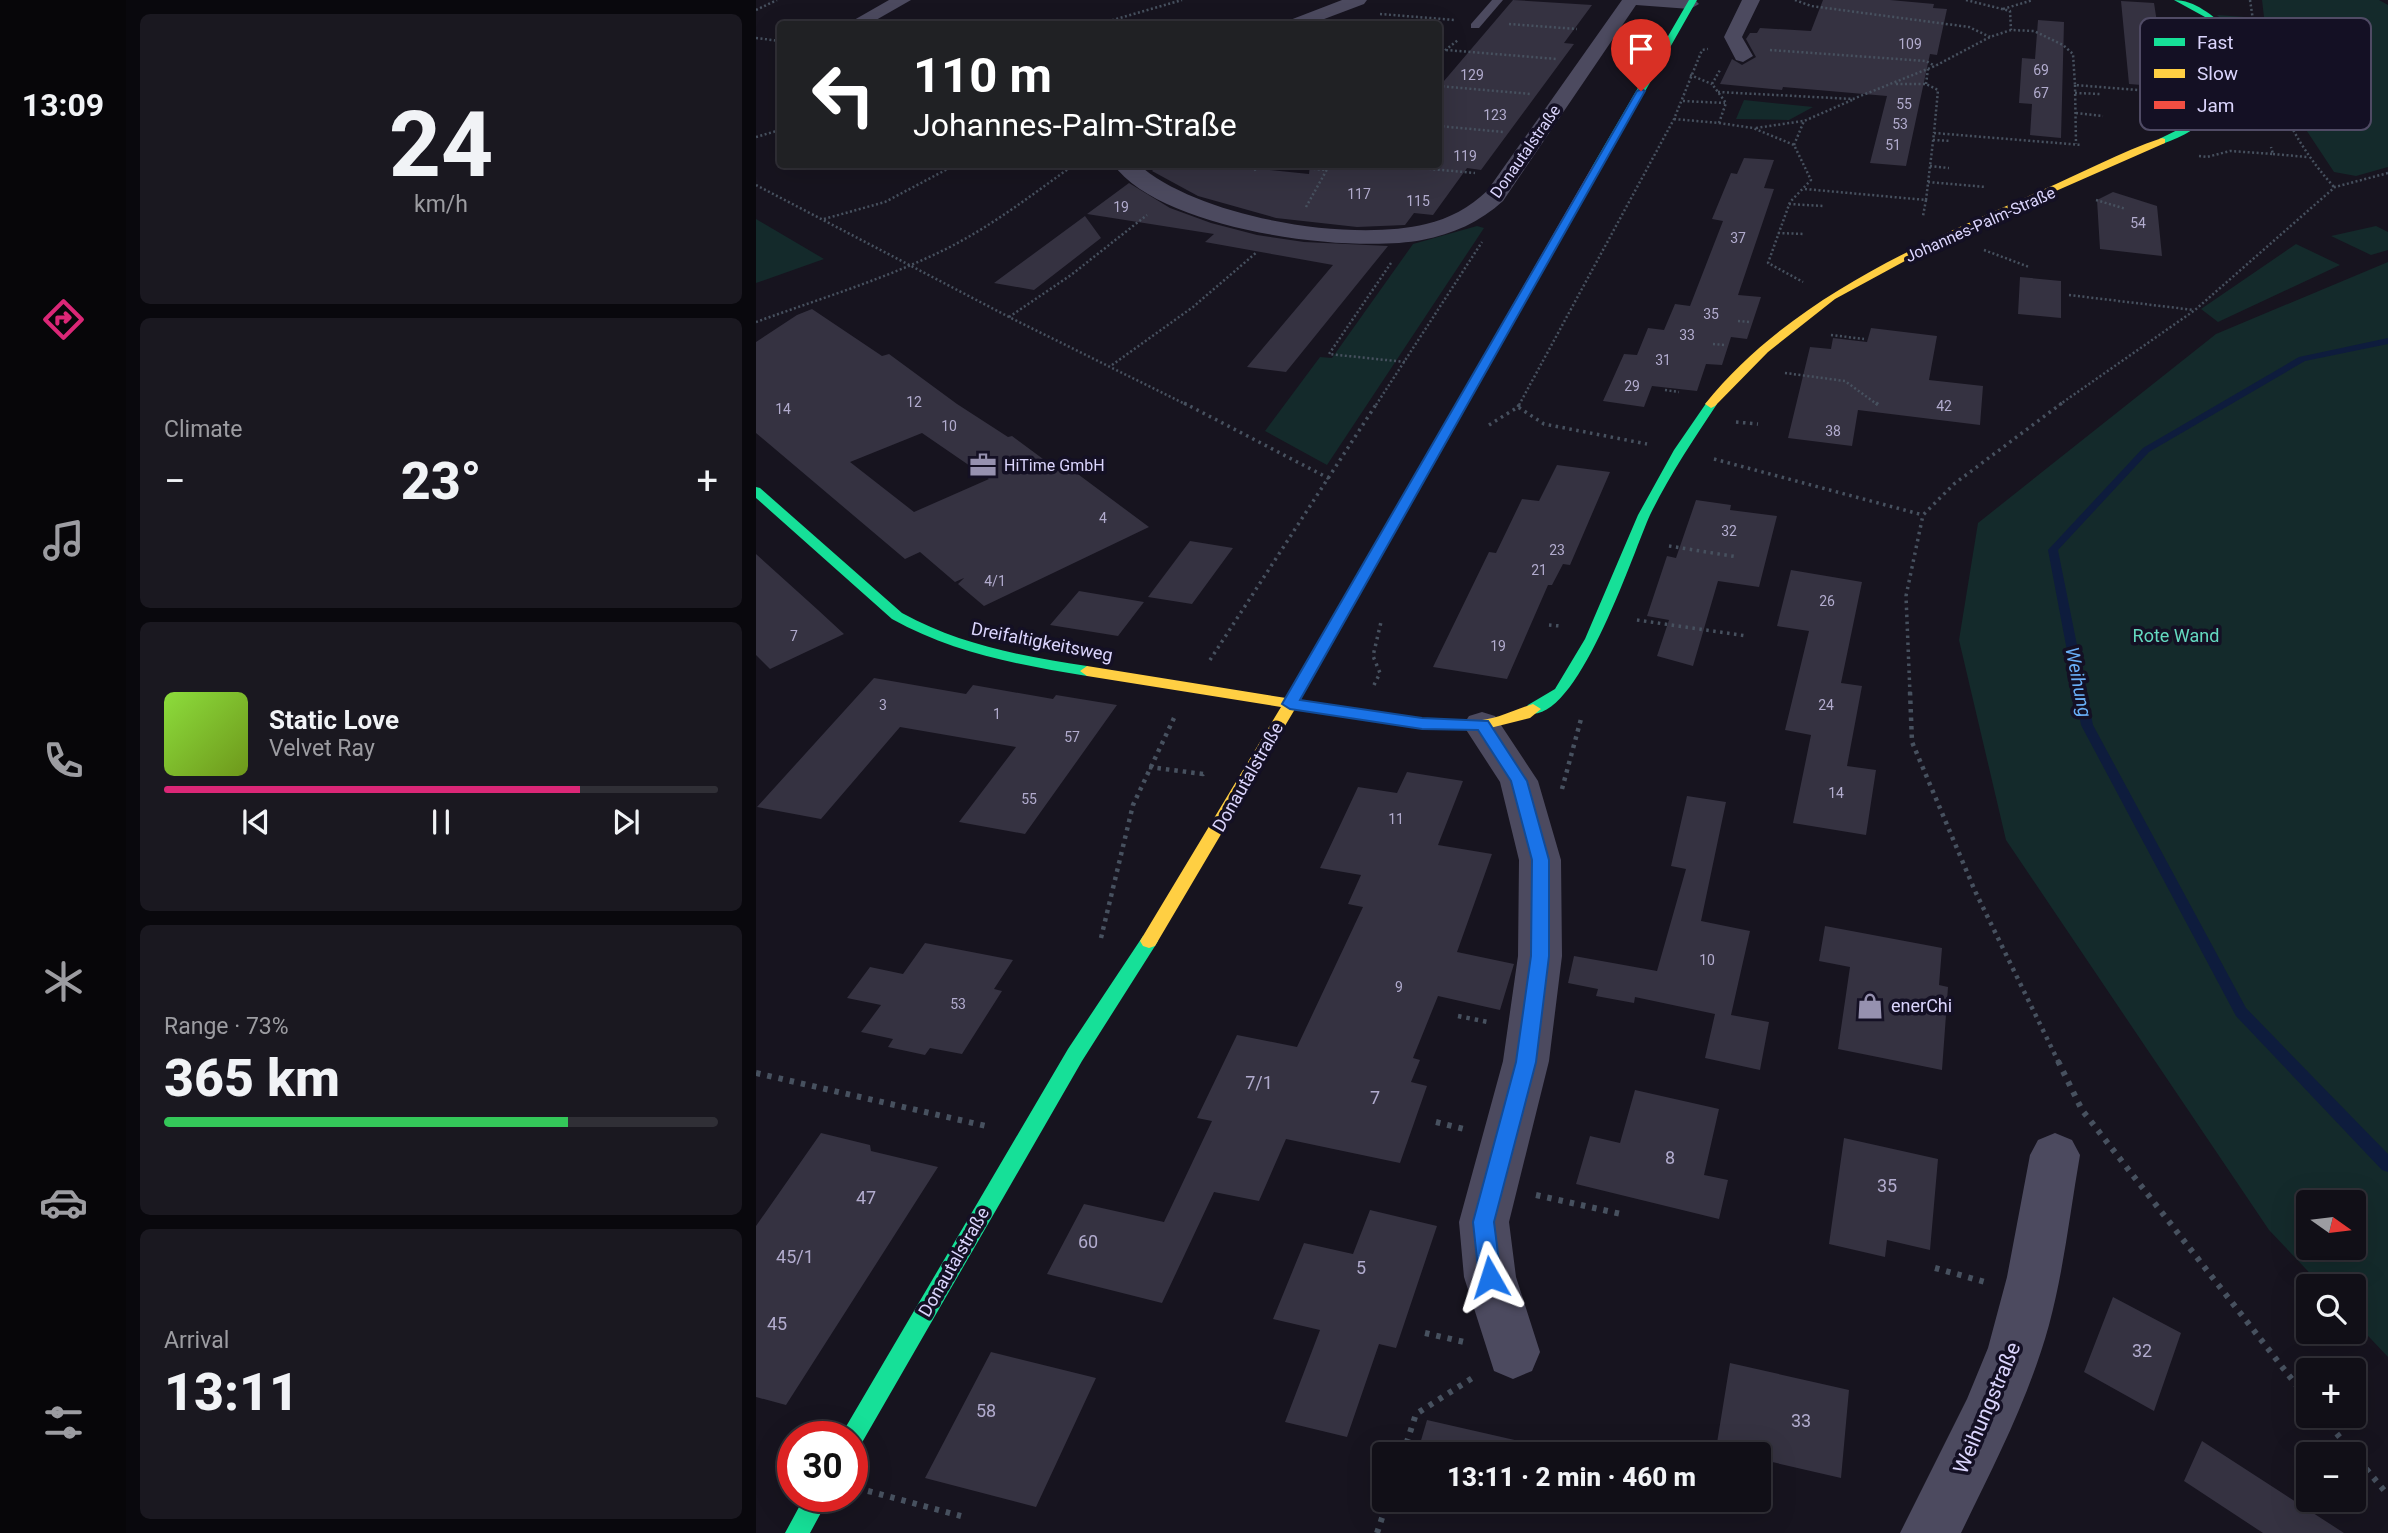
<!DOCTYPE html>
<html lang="en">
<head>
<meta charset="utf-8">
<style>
	body { margin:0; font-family:Roboto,sans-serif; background:#1a1820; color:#f1f3f6; height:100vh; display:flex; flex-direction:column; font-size:26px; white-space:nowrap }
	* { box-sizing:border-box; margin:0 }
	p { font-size:23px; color:#9c9ca1 }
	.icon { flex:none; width:38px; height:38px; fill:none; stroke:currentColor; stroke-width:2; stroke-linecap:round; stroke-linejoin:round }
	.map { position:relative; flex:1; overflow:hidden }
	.drawer { display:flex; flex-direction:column; gap:14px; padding:14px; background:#09080d; width:630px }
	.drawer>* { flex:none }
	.banner { position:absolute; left:21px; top:21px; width:665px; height:147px; border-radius:7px; box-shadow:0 7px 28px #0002,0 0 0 2px #302f36; background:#202124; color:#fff; overflow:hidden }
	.needle { width:46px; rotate:104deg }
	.controls { position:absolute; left:1540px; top:1190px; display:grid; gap:14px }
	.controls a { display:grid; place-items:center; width:70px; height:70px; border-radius:7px; background:#110f17; box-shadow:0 7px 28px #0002,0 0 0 2px #302f36; font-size:35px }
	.speed { position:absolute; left:21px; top:1421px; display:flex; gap:14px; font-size:35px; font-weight:700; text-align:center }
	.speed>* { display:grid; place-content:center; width:91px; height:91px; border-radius:50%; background:#110f17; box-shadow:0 7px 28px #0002,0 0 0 2px #302f36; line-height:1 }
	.speed .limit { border:10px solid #d22; background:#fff; color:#111 }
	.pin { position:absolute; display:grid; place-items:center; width:60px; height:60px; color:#fff; margin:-72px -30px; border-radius:50% 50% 50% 0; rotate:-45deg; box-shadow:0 0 7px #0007 }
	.pin .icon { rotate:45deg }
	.me { position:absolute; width:77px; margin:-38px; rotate:354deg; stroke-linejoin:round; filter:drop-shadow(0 0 5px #0008) }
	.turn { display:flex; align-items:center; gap:24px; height:147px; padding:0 21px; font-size:32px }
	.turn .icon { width:91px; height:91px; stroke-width:2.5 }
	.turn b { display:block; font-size:49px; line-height:60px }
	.big { font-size:52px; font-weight:800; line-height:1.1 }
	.drawer .card { flex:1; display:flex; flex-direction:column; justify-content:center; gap:10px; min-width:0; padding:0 24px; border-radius:10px; background:#1a1820 }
	.drawer .dial { align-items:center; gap:0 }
	.dial b { font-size:91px; line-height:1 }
	.song { display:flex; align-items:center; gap:21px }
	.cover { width:84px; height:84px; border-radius:10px; background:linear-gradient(135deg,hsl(90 70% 55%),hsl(80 70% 35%)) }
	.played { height:7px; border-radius:4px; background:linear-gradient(90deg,#db2777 75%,#302f36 75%) }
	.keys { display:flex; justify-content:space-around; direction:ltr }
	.heat { display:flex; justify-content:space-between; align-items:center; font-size:38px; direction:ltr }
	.charge { height:10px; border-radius:5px; background:linear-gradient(90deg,#34c759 73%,#302f36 0) }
	.trip { position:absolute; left:616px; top:1442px; width:399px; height:70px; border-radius:7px; background:#110f17; box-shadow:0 7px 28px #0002,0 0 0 2px #302f36; font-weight:800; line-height:70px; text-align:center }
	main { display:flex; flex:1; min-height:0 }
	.tab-bar { display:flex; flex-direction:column; width:126px; justify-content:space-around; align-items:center; background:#070609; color:#9c9ca1 }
	.tab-bar .icon { width:49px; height:49px }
	.tab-bar .selected { color:#db2777 }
	.tab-bar b { font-size:32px; color:#f1f3f6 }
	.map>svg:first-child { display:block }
	.green { fill:#142a2b; fill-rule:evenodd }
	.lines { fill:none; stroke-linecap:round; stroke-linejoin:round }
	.stream { fill:#0e1c3d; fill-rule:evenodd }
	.building { fill:#353241; fill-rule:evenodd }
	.path-far3 { stroke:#47515f; stroke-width:2.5; stroke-dasharray:2 2.5; stroke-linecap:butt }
	.path-far2 { stroke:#47515f; stroke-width:3.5; stroke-dasharray:2.5 4.5; stroke-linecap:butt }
	.path-far1 { stroke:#47515f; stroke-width:4.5; stroke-dasharray:3.5 5; stroke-linecap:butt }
	.path { stroke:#47515f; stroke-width:6; stroke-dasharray:4.5 7; stroke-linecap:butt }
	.lane { fill:#4c4a5f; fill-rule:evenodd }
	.street { fill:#4c4a5f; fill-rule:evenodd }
	.fast { fill:#16e098; fill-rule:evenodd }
	.slow { fill:#ffcf43; fill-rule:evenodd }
	.jam { fill:#f24e42; fill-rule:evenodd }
	.route { fill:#1a73e8; stroke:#114b97; stroke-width:2 }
	.labels { text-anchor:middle; stroke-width:7; stroke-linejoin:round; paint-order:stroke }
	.number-label { font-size:14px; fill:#b2acce }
	.far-street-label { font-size:16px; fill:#dbd5fd; stroke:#141024 }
	.far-poi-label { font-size:16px; fill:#dbd5fd; stroke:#141024; text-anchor:start }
	.park-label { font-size:18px; fill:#64d9c0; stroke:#141024 }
	.street-label { font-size:18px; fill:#dbd5fd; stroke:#141024 }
	.poi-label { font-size:18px; fill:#dbd5fd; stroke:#141024; text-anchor:start }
	.near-number-label { font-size:18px; fill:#b2acce }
	.water-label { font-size:19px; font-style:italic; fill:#69aff7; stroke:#141024 }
	.near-street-label { font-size:21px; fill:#dbd5fd; stroke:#141024 }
	.key { fill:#141024; stroke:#504b65; stroke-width:2 }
	.key-label { font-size:19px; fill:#dbd5fd }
</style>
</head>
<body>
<main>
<nav class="tab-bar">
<b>13:09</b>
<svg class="icon selected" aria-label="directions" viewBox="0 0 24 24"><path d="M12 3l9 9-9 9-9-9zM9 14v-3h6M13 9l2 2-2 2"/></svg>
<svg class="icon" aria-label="music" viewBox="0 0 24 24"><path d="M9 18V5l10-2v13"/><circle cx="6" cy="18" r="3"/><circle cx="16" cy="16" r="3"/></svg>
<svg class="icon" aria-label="phone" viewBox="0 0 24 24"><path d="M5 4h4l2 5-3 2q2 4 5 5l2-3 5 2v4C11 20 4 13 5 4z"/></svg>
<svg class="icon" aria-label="climate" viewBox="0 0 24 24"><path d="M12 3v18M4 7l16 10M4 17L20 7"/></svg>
<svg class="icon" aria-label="car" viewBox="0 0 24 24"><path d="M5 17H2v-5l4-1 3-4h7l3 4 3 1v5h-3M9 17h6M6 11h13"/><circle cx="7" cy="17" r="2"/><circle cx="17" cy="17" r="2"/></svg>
<svg class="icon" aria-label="filters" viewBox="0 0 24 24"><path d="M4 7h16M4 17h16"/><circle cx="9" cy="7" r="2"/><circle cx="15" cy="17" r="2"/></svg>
</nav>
<section class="drawer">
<div class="card dial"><b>24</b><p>km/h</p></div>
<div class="card"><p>Climate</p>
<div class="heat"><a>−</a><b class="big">23°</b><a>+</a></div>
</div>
<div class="card">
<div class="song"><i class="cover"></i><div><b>Static Love</b><p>Velvet Ray</p></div></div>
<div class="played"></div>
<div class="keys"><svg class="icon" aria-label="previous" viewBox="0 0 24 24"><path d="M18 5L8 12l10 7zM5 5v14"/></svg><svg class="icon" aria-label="pause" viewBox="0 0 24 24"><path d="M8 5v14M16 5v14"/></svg><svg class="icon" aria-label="next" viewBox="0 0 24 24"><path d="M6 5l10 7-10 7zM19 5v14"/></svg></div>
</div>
<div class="card"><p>Range · 73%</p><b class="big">365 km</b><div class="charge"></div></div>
<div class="card"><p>Arrival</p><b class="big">13:11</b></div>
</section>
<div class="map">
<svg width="1632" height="1533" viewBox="0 0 1632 1533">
	<rect width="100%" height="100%" fill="#17141f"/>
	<path class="green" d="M1506 0H1623L1632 5V167L1600 176 1578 172 1537 110 1508 17Z
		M1461 15 1489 17 1517 108 1478 105C1486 70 1490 41 1461 15Z
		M988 100 1057 107 1033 120 980 119Z
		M0 219 68 259 0 283Z
		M721 226 728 228 571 465 509 431 564 357 576 358 657 244Z
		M1620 226 1632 232V250L1615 255 1575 236Z
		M1540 244 1584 265 1462 322 1445 309Z
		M1632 262V1357L1598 1321V1286H1566L1513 1230 1250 840 1203 640 1222 523 1460 334ZM1552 1202H1598V1248H1552Z"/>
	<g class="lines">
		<path class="stream" d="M1632 338V344L1549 361 1393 452 1302 550 1337 725 1490 1008 1632 1154V1172L1626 1170 1480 1016 1325 725 1292 550 1387 448 1543 357Z"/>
	</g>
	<path class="building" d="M757 0 836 5 808 43 818 44 725 170 711 168 677 215 658 213 649 225 601 227 520 218 442 196 396 171 403 164H454L553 174 554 164H682V88Z
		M1067 0H1134L1178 4 1177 8 1191 9 1181 55 1174 54 1150 166 1114 163 1131 96 1027 87 1026 90 964 84 976 59 986 65 1000 57 990 39 994 33H1001L1004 28 1055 31Z
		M1365 1 1398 3 1411 87 1373 84Z
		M1282 20 1308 22 1305 138 1274 135 1276 104 1263 103 1266 58 1279 59Z
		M988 158 1018 160 1008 188 1018 189 982 295 1005 297 991 339 975 337 966 365 950 364 941 391 896 386 888 407 847 401 868 354 881 355 892 328 908 330 919 304 934 306 967 221 956 219 975 173 981 174Z
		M373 183 414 208 455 223 501 235 548 242 632 246 530 372 491 367 577 265 449 242 458 234 331 214Z
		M1357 192 1401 206 1406 256 1344 249 1341 200Z
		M329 216 345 238 278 290 238 283Z
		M1264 277 1305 281V318L1262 314Z
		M56 309 126 356 133 354 201 404 252 437 256 436 306 473 315 469 393 527 228 606 202 584 208 578 199 582 164 552 149 559 0 433V342L41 315ZM166 433 233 479 158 512 94 462Z
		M1115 328 1181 336 1173 380 1227 386 1224 425 1102 410 1096 446 1032 438 1054 347 1075 349 1077 338 1111 342Z
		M801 465 854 472 814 565 807 564 796 585H792L751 679 677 667 733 552 740 553 766 499 783 501Z
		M940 500 975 505 974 510 1021 516 1003 587 962 581 937 666 901 656 913 620 891 616 911 556 920 558Z
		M434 541 477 548 436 604 392 597Z
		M0 554 62 610 88 634 14 669 0 655Z
		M1035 570 1106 582 1085 683 1106 686 1091 766 1120 770 1110 835 1037 823 1055 735 1029 730 1053 631 1021 626Z
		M323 591 388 602 362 636 294 625Z
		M118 678 210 694 217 685 297 699 300 695 361 705 269 834 203 822 260 747 144 727 65 819 1 807Z
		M651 772 707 781 682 845 736 854 701 952 758 964 744 1010 682 996 657 1058 664 1060 655 1082 671 1086 644 1163 530 1139 503 1201 458 1192 406 1303 291 1274 328 1204 408 1222 456 1121 441 1118 481 1035 541 1047 607 907 592 904 605 875 564 868 602 787 641 793Z
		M931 796 970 802 945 921 994 931 975 1015 1013 1022 1004 1070 949 1058 959 1014 879 997 878 1003 840 996 842 989 812 983 818 956 901 971 930 869 915 866Z
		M1069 926 1186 948 1183 985 1192 987 1186 1070 1082 1049 1094 967 1063 961Z
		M169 943 257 960 238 989 246 991 206 1054 174 1048 169 1055 132 1047 137 1039 105 1032 125 1005 91 998 114 967 147 974Z
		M879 1090 963 1109 948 1175 972 1180 963 1219 820 1184 834 1136 864 1143Z
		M65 1133 114 1145 115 1151 182 1167 30 1405 0 1397V1226Z
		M1088 1138 1182 1159 1174 1250 1131 1240 1129 1257 1073 1244Z
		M614 1210 681 1226 640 1348 623 1344 591 1437 529 1422 564 1330 517 1319 548 1243 597 1254Z
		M1357 1297 1425 1333 1398 1411 1328 1372Z
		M235 1352 340 1378 280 1507 169 1478Z
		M974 1363 1093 1390 1085 1478 1003 1459V1454H983L960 1449Z
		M671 1420 763 1441 762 1454H661Z
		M1446 1441 1588 1533H1507L1428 1481Z"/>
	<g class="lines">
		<path class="path-far3" d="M1039 0 1055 6 1213 27 1234 37
			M1210 0 1254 11 1255 30
			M1494 0 1497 20
			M1247 9 1277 0
			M0 10 21 0
			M624 14 699 20
			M343 24 426 0
			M753 24 821 29
			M1418 28 1440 81
			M0 38 24 41
			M1502 38C1519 98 1536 140 1578 187
			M690 50 801 59
			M1014 50 1170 61 1179 66
			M682 56 702 40
			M934 75 956 84
			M1140 84H1170L1182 90 1178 133
			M1170 84 1172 69
			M1319 85 1320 144
			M682 86 775 94
			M962 92 1097 99 1179 66 1234 37 1255 30 1278 31 1307 45 1317 54 1319 85 1432 94
			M1319 93 1344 94
			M927 101 969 103
			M1320 113 1347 116
			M918 119 963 123 970 103 956 84 964 70
			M963 123 997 128 1038 145 1055 180 1034 202 1012 263 1047 282
			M682 126 748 132
			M1000 128 1047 121
			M0 137 24 130
			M1177 140 1195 141
			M1038 145 1048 121 1096 100
			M1517 154 1551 157
			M1443 156 1451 157 1474 151 1517 154 1515 147
			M508 164 570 170
			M619 164 719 173
			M1174 166 1193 168
			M498 170 510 166
			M1172 182 1230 187
			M0 185 253 317 431 405
			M1049 189 1170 200 1167 216
			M1170 200 1178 133 1326 145
			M1340 200 1370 209
			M1033 204 1068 206
			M550 207 574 164
			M68 219 129 202 201 164
			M1022 233 1048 234
			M1228 250 1273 267
			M635 263 573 354 649 362
			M1313 295 1438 310
			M253 317 315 275 391 215
			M982 321 994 322
			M0 322C63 299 129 279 190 249 236 226 277 194 319 164
			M1075 335 1108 339
			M957 344 969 345
			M356 365 437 307 501 252
			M1029 373 1089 381 1122 405
			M909 390 923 392
			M620 405 726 242
			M763 405 918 119 946 50 952 49
			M1303 405 1439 310 1579 187 1632 173"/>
		<path class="path-far2" d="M428 403 574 479
			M1120 403 1124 406
			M762 407 764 403
			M980 422 1002 424
			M733 425 762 407 788 424 891 444
			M958 459 1167 515
			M913 546 982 557
			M881 620 991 636
			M793 625 804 626
			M454 660 621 403
			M618 685 624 673 617 656 625 622
			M1154 694 1150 596 1167 515 1198 484 1306 403"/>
		<path class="path-far1" d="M1154 692 1156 742 1219 891 1303 1063
			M393 767 447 774 449 771
			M806 789 825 719
			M345 938 377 805 418 718
			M702 1016 732 1022"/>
		<path class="path" d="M1302 1061 1326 1110 1552 1400
			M0 1073 230 1126
			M680 1122 708 1129
			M780 1195 865 1214
			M1179 1268 1229 1282
			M669 1333 708 1342
			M1566 1416 1632 1495
			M647 1454 660 1414 721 1375
			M112 1491 205 1516
			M621 1533 632 1500"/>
		<path class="lane" d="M736 0H747L723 28H715V24Z"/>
		<path class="street" d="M133 0H155L113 24H91Z
			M586 0H611L608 4 555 24H531L534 20Z
			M866 0H939L943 4 934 9 880 5 747 201C724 222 697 234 666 240 592 254 404 230 357 164H382C441 217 593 243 670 224 693 219 714 207 731 191Z
			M986 0H1004L986 37 997 56 987 62 980 60 968 37Z
			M726 712 739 716 782 781 805 860 806 956 793 1061 753 1222 760 1277 784 1352 776 1371 757 1379 738 1371 708 1277 703 1222 747 1061 762 956 763 860 744 782 707 725 713 716Z
			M1299 1133 1316 1140 1324 1155C1314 1212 1308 1269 1293 1325 1273 1398 1238 1465 1205 1533H1144L1211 1399 1232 1348 1251 1277 1274 1155 1282 1140Z"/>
		<path class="fast" d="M933 0H941L846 167 838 169 836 167Z
			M1418 0C1439 0 1457 16 1472 29 1488 88 1461 125 1406 144L1403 143V139C1463 111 1471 98 1465 32L1449 17Z
			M955 400 961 404C937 440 913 476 894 515 878 550 821 726 772 713L769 709 772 705 799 689 829 639 882 515 918 450 951 402Z
			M0 487 4 488 146 613C204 645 266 656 331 666L338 671 331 676C263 665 197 653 136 619L0 498Z
			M393 934 399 936 402 941 399 946 326 1061 104 1446 96 1450V1437H85L88 1430 312 1049 387 936Z
			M49 1496H74L54 1533H29Z"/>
		<path class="slow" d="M1406 138 1409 139V143L1182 243 1079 299 1012 352 959 406 955 408 949 404C1035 298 1162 245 1284 191 1324 174 1364 152 1406 138Z
			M661 478 667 482 544 700C600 708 670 726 726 720 744 718 760 709 777 704L785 709 774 718 726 730 666 729 539 709 399 946 393 948 387 946 384 941 387 936 525 707 331 676 324 671 331 666 530 698 655 482Z"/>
		<path class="jam" d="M841 164 846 167 667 482 665 485H657L655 482 836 167Z"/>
	</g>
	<path class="route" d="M885 89 889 91 544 700 666 718 732 721 771 781 793 860V956L780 1062 738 1222 745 1277 742 1285 734 1288 726 1285 723 1277 717 1222 760 1062 775 956 776 860 755 781 722 730 666 729 534 709 526 704 881 91Z"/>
	<defs>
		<g id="office-bare" transform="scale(2.1)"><path d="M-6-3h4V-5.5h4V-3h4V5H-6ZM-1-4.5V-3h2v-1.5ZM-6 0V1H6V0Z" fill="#9691af" stroke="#141024" stroke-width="2.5" paint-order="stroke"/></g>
		<g id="shop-bare" transform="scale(2.1)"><path d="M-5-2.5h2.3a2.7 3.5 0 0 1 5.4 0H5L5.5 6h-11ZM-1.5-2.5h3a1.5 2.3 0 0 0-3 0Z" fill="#9691af" stroke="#141024" stroke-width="2.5" paint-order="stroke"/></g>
	</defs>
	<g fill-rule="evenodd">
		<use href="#office-bare" x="227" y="465"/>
		<use href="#shop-bare" x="1114" y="1006"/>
	</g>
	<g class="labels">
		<g class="number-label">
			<text x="1154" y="49">109</text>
			<text x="1285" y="75">69</text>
			<text x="716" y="80">129</text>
			<text x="1285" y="98">67</text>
			<text x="1148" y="109">55</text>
			<text x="739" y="120">123</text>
			<text x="1144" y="129">53</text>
			<text x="1137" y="150">51</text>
			<text x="709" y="161">119</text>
			<text x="603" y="199">117</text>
			<text x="662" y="206">115</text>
			<text x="365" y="212">19</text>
			<text x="1382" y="228">54</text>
			<text x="982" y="243">37</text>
			<text x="955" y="319">35</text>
			<text x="931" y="340">33</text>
			<text x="907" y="365">31</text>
			<text x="876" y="391">29</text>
			<text x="158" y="407">12</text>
			<text x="1188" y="411">42</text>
			<text x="27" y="414">14</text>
			<text x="193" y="431">10</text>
			<text x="1077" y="436">38</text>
			<text x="347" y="523">4</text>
			<text x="973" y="536">32</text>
			<text x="801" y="555">23</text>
			<text x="783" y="575">21</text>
			<text x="239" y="586">4/1</text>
			<text x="1071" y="606">26</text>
			<text x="38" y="641">7</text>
			<text x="742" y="651">19</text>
			<text x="127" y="710">3</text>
			<text x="1070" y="710">24</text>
			<text x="241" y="719">1</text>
			<text x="316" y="742">57</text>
			<text x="1080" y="798">14</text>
			<text x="273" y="804">55</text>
			<text x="640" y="824">11</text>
			<text x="951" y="965">10</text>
			<text x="643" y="992">9</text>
			<text x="202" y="1009">53</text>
		</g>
		<g class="far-street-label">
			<text transform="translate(769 151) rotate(-55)" y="6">Donautalstraße</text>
			<text transform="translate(1224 224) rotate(-24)" y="6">Johannes-Palm-Straße</text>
		</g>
		<g class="far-poi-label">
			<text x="248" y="471">HiTime GmbH</text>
		</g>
		<g class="park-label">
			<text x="1420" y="642">Rote Wand</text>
		</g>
		<g class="street-label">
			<text transform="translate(286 642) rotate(11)" y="6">Dreifaltigkeitsweg</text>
			<text transform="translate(492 777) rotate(-60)" y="6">Donautalstraße</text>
			<text transform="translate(198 1262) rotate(-60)" y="6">Donautalstraße</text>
		</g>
		<g class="poi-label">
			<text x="1135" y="1012">enerChi</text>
		</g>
		<g class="near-number-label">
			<text x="503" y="1089">7/1</text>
			<text x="619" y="1104">7</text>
			<text x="914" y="1164">8</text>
			<text x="1131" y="1192">35</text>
			<text x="110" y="1204">47</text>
			<text x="332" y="1248">60</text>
			<text x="39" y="1263">45/1</text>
			<text x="605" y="1274">5</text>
			<text x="21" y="1330">45</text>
			<text x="1386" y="1357">32</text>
			<text x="230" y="1417">58</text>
			<text x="1045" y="1427">33</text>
		</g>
		<g class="water-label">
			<text transform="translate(1323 682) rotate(79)" y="7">Weihung</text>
		</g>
		<g class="near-street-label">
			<text transform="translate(1231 1408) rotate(-67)" y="7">Weihungstraße</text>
		</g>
	</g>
	<rect x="1384" y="18" width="231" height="112" rx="10" class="key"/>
	<rect x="1398" y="38" width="31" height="8" fill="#16e098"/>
	<rect x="1398" y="69" width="31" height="9" fill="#ffcf43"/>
	<rect x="1398" y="101" width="31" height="8" fill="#f24e42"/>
	<g class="key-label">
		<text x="1441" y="49">Fast</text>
		<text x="1441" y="80">Slow</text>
		<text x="1441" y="112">Jam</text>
	</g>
</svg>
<div class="controls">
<a><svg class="needle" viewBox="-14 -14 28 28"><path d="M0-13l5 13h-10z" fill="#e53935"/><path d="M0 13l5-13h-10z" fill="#9c9ca1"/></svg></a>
<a><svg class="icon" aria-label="search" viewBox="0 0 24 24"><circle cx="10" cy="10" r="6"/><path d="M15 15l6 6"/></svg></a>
<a>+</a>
<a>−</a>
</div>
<div class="speed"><div class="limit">30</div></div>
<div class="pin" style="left:885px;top:91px;background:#d93025"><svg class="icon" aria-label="arrive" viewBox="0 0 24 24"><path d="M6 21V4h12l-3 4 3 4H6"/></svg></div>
<svg class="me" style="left:734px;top:1277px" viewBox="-20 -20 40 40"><path d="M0-17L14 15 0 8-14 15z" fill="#1a73e8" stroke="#fff" stroke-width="4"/></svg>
<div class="trip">13:11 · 2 min · 460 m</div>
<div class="banner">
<div class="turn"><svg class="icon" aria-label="left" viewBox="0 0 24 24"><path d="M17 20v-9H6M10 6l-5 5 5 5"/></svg><div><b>110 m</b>Johannes-Palm-Straße</div></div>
</div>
</div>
</main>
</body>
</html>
